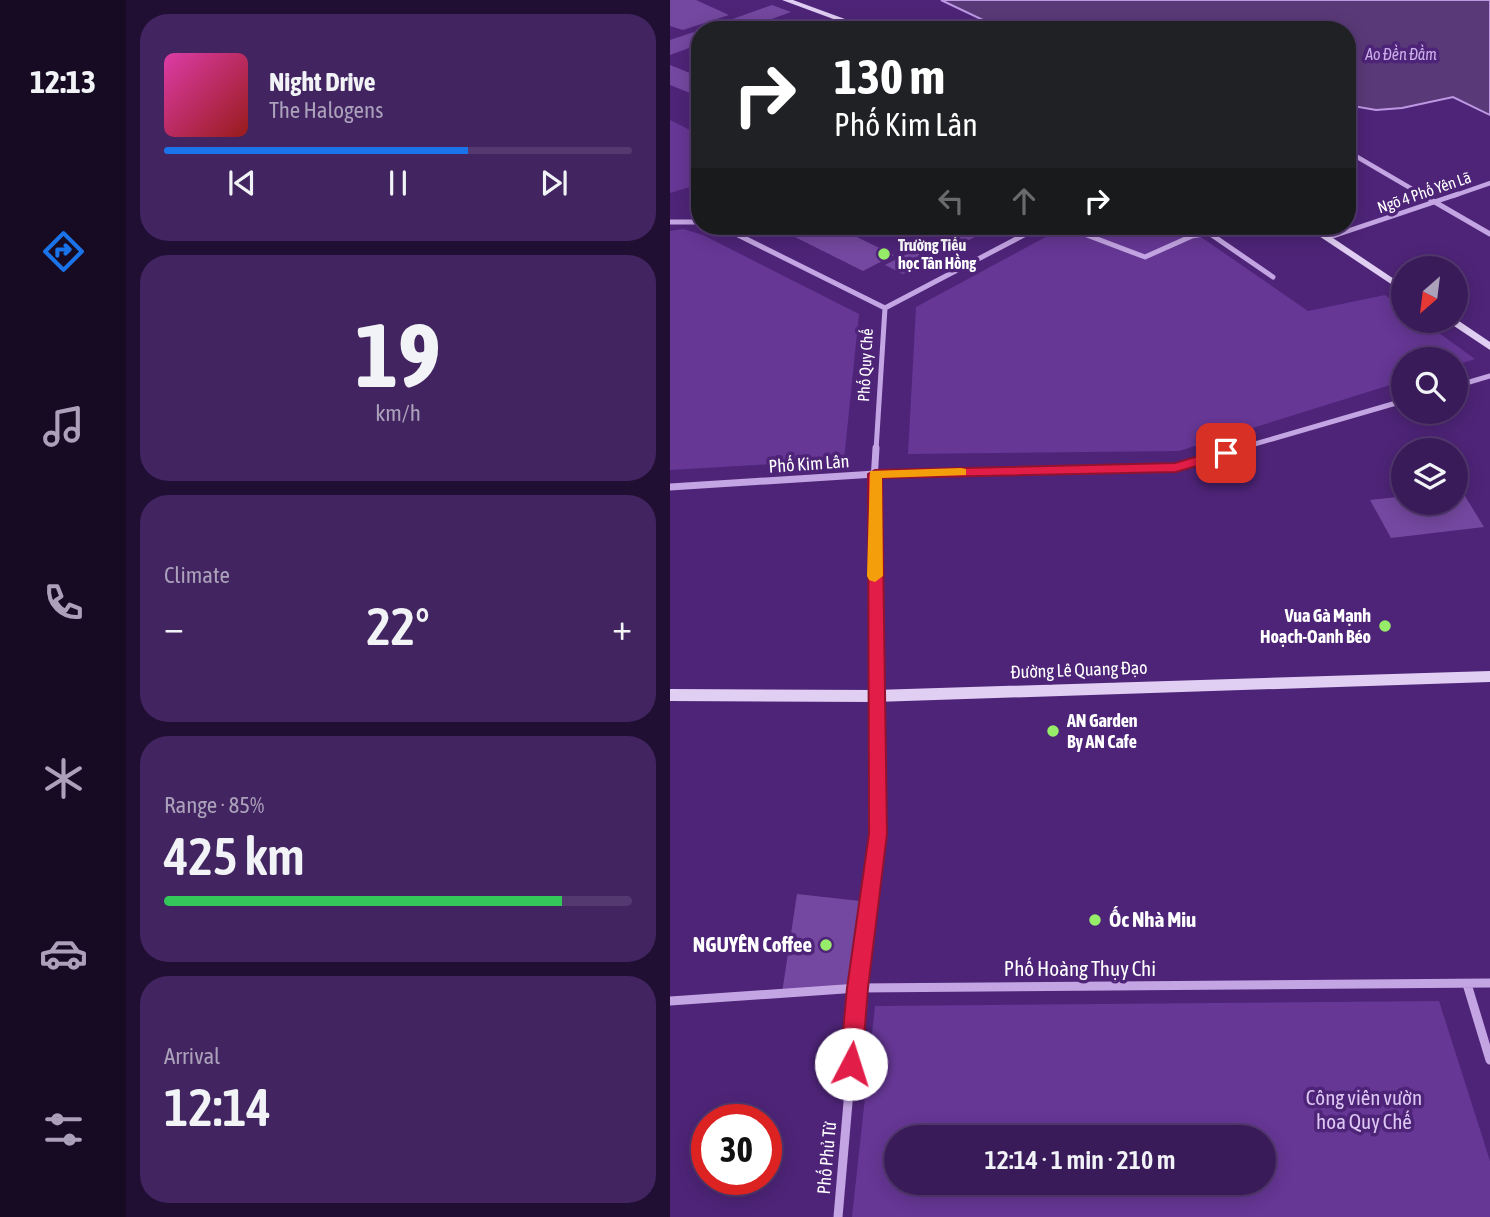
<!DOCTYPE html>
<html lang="en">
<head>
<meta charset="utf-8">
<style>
	body { margin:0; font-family:"Asap Condensed",sans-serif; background:#412460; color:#f1f3f6; height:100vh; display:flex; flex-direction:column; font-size:26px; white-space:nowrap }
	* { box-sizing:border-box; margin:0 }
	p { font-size:23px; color:#aba1bb }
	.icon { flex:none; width:38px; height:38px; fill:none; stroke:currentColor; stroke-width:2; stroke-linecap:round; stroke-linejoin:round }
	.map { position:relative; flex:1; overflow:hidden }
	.sheet { display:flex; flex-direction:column; gap:14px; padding:14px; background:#200f32; width:544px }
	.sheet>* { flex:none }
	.guide { position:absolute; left:21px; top:21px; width:665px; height:214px; border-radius:28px; box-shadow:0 4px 18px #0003,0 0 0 2px #543970; background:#202124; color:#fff; overflow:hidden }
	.needle { width:46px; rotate:208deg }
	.fabs { position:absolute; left:721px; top:256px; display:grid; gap:14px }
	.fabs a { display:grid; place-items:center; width:77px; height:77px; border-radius:50%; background:#3a1b5a; box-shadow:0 4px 18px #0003,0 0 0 2px #543970; font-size:35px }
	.speed { position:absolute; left:21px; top:1104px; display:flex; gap:14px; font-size:35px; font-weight:700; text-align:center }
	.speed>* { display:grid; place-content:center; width:91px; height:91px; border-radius:50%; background:#3a1b5a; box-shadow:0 4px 18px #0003,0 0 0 2px #543970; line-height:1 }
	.speed .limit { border:10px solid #d22; background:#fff; color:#111 }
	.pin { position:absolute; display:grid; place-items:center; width:60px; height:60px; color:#fff; margin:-30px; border-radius:14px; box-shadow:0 4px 10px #0006 }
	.me { position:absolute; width:77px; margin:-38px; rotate:5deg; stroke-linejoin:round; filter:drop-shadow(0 0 5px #0008) }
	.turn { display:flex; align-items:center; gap:24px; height:147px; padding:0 28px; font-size:32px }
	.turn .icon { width:91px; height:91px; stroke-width:2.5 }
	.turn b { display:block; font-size:49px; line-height:60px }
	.lanes { display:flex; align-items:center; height:66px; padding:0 28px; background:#0003; justify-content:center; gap:35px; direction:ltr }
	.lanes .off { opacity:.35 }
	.big { font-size:52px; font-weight:600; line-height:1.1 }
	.sheet .widget { flex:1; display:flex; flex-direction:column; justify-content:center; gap:10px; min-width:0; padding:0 24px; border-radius:28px; background:#412460 }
	.sheet .dial { align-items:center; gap:0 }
	.dial b { font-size:91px; line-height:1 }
	.song { display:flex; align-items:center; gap:21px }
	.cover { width:84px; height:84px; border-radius:10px; background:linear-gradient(135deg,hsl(320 70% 55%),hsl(0 70% 35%)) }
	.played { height:7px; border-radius:4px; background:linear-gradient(90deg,#1a73e8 65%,#543970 65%) }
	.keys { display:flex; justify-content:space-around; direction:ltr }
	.heat { display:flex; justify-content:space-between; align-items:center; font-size:38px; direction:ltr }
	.charge { height:10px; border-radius:5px; background:linear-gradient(90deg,#34c759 85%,#543970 0) }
	.trip { position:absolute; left:214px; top:1125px; width:392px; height:70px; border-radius:35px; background:#3a1b5a; box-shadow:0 4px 18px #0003,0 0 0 2px #543970; font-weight:600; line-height:70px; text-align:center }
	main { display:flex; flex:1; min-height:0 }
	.dock { display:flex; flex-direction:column; width:126px; justify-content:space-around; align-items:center; background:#170b24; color:#aba1bb }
	.dock .icon { width:49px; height:49px }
	.dock .current { color:#1a73e8 }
	.dock b { font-size:32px; color:#f1f3f6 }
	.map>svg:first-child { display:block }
	.green { fill:#663795; fill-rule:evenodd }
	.water { fill:#5a3978; stroke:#bd99e4; stroke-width:2 }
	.building { fill:#7448a0 }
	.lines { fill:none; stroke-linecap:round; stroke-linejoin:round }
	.street-far3 { stroke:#c4a5e3; stroke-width:4.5 }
	.street-far2 { stroke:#c4a5e3; stroke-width:5 }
	.street-far1 { stroke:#c4a5e3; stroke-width:7 }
	.street { stroke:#c4a5e3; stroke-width:9 }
	.secondary { fill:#e1cef3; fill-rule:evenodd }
	.route { fill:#e11d48; stroke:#92132f; stroke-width:2 }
	.slow { fill:#f59e0b }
	.poi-dot { fill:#97ed69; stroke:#4e2478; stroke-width:2.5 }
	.labels { text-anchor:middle; stroke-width:7; stroke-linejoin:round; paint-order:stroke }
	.far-water-label { font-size:16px; font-style:italic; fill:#cdb0eb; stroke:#4e2478 }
	.far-street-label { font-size:16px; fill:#fff; stroke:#4e2478 }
	.far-poi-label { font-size:16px; font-weight:bold; fill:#fff; stroke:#4e2478; text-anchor:start }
	.street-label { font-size:18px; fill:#fff; stroke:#4e2478 }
	.poi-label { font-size:18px; font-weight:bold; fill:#fff; stroke:#4e2478; text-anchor:end }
	.near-poi-label { font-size:21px; font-weight:bold; fill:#fff; stroke:#4e2478; text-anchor:start }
	.near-street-label { font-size:21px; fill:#fff; stroke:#4e2478 }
	.near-park-label { font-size:21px; fill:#ddc8f3; stroke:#4e2478 }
</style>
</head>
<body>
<main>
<nav class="dock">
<b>12:13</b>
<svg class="icon current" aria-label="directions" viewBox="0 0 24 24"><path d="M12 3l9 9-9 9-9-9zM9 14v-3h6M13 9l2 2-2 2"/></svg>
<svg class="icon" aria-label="music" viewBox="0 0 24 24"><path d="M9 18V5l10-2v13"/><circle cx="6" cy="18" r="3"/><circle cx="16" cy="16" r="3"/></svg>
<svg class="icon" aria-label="phone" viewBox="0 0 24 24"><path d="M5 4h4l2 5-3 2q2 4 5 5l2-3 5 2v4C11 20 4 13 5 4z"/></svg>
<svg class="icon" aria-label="climate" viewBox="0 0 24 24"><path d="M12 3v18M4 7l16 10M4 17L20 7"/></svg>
<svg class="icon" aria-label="car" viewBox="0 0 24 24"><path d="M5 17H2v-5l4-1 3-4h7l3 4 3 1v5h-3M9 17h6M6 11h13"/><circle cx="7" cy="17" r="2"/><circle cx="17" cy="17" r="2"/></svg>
<svg class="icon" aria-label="filters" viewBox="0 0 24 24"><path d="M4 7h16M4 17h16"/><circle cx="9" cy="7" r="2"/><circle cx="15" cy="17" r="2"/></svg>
</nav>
<section class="sheet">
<div class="widget">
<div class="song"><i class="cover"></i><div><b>Night Drive</b><p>The Halogens</p></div></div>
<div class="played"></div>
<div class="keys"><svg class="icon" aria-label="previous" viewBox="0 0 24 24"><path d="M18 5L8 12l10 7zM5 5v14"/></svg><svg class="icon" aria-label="pause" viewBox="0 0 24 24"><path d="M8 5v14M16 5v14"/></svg><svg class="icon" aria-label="next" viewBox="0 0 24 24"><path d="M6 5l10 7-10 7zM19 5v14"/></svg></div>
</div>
<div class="widget dial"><b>19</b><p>km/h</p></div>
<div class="widget"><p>Climate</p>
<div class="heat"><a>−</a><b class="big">22°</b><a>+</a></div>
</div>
<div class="widget"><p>Range · 85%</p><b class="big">425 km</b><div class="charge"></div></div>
<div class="widget"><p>Arrival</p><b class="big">12:14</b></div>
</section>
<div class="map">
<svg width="820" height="1217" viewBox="0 0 820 1217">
	<rect width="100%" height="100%" fill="#4e2478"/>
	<path class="green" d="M0 120 30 135V184L0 193Z
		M396 226H515L638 311 715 295 733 308V320H751L805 359 786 365V359H733V381L509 451 238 454 246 307Z
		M13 229 33 235 189 314 174 460 0 470V231Z
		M769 1001 820 1161V1217H182L205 1006ZM226 1138H593V1183H226Z"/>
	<path class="water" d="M271 0H820V115L783 97 732 108 706 110 677 105V30H334Z"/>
	<path class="building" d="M0 0H26L59 15 13 30 0 26Z
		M102 5 121 12 71 30H32Z
		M30 30V44L0 55V40Z
		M0 65 30 77V97L0 85Z
		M103 226H164L224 255 193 271Z
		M292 226H326L233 274 215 265Z
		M790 488 814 527 721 538 700 500 727 497 723 490 733 489V502H786V489Z
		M127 894 199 902 188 988 112 993Z"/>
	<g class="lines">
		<path class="street-far3" d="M677 151 754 196
			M783 196 820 183"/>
		<path class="street-far2" d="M751 194 820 234
			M0 222H30
			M50 226 215 308
			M393 226 475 257 522 236 539 233 603 277
			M657 238 788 194
			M786 386 820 376
			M206 450 215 308 371 226
			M564 450 733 401"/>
		<path class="street-far1" d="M206 448 204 481 207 783
			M0 487 205 474 506 467 570 448"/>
		<path class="street" d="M797 984 820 1060
			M0 1001 188 988 820 983
			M168 1217 188 988 208 834 207 781"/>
		<path class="secondary" d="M112 0H123L205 30H193Z
			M634 226H645L733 285V292Z
			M786 319 820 342V350L775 320Z
			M820 671V682L205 702 0 701V689L205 690Z"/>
	</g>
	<path class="route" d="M556 448 561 450V456L506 472 212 478 217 834 198 988 192 1064 189 1071 181 1075 173 1071 170 1064 177 988 199 834 198 474 205 470 505 463Z"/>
	<path class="slow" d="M291 468 296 469V475L212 478 213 576 205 582 199 580 197 576 200 471Z"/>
	<g class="poi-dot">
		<circle cx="214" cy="254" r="7"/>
		<circle cx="715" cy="626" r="7"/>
		<circle cx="383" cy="731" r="7"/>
		<circle cx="425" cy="920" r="7"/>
		<circle cx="156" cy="945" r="7"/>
	</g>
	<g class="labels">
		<g class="far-water-label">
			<text x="731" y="60">Ao Đền Đầm</text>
		</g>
		<g class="far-street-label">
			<text transform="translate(754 192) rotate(-19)" y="6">Ngõ 4 Phố Yên Lã</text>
			<text transform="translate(195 365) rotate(-87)" y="6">Phố Quy Chế</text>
		</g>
		<g class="far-poi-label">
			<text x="228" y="251">Trường Tiểu<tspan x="228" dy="18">học Tân Hồng</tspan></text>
		</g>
		<g class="street-label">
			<text transform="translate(139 464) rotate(-4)" y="6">Phố Kim Lân</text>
			<text transform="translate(409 670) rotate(-2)" y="6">Đường Lê Quang Đạo</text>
			<text transform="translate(157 1158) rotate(-85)" y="6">Phố Phủ Từ</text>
		</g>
		<g class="poi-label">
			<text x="701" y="622">Vua Gà Mạnh<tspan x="701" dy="21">Hoạch-Oanh Béo</tspan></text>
			<text x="397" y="727" text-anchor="start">AN Garden<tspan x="397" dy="21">By AN Cafe</tspan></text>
		</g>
		<g class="near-poi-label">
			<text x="439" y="927">Ốc Nhà Miu</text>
			<text x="142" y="952" text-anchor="end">NGUYÊN Coffee</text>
		</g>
		<g class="near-street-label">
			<text x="410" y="976">Phố Hoàng Thụy Chi</text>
		</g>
		<g class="near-park-label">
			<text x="694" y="1105">Công viên vườn<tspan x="694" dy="24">hoa Quy Chế</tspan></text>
		</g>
	</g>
</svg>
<div class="fabs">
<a><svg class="needle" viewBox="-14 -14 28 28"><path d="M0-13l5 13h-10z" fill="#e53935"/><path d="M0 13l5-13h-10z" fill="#aba1bb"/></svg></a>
<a><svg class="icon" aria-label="search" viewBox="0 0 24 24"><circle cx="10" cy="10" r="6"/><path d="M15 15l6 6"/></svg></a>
<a><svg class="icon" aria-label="layers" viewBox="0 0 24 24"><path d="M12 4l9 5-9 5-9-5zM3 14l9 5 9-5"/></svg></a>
</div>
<div class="speed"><div class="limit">30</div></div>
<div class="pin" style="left:556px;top:453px;background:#d93025"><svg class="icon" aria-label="arrive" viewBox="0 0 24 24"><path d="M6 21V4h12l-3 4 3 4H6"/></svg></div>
<svg class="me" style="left:181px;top:1064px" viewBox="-20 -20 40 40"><circle r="19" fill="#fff"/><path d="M0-13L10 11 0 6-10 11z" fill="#e11d48"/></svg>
<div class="trip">12:14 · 1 min · 210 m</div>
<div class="guide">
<div class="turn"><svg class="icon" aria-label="right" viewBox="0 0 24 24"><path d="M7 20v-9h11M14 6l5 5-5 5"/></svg><div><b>130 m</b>Phố Kim Lân</div></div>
<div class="lanes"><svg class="icon off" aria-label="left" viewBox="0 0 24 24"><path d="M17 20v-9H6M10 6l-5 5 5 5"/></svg><svg class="icon off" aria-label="ahead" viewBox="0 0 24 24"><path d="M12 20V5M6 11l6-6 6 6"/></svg><svg class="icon" aria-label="right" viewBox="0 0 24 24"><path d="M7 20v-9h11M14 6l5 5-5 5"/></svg></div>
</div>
</div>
</main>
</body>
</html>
